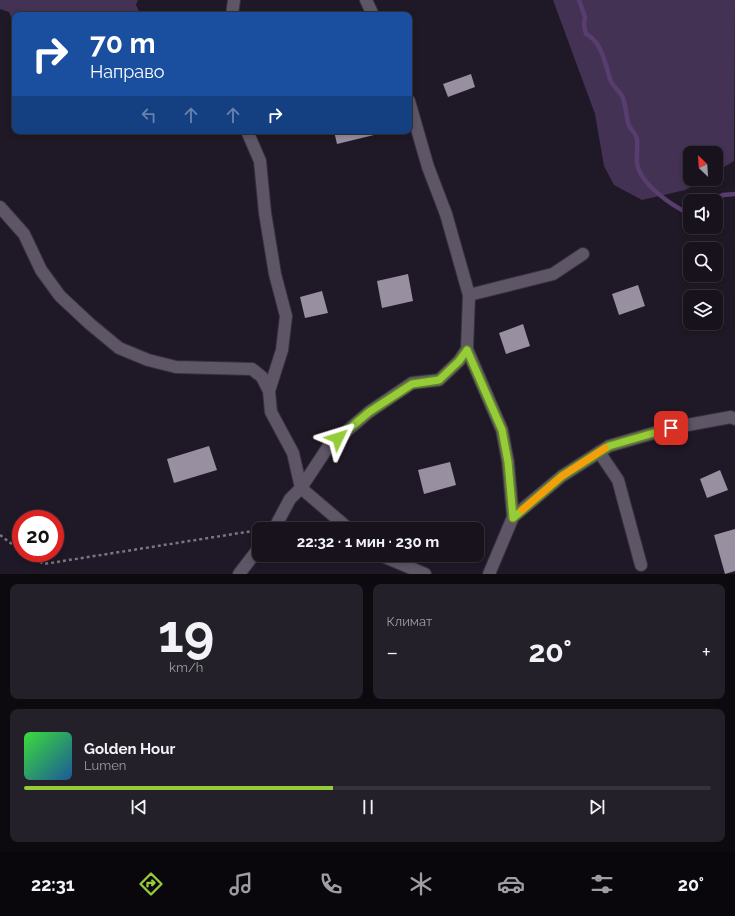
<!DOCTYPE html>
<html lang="ru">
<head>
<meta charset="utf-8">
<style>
	body { margin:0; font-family:Raleway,sans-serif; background:#242029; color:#f1f3f6; height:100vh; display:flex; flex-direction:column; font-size:15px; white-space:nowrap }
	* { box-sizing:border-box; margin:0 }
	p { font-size:13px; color:#9e9ea3 }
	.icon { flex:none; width:22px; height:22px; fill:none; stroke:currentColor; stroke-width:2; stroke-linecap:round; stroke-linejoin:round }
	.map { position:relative; height:574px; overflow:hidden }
	.drawer { display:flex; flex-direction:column; gap:10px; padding:10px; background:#0d0a0f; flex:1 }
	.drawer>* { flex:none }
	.banner { position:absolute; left:12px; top:12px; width:400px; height:122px; border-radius:8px; box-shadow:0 2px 6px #0003,0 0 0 1px #36323b; background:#1a4fa0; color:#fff; overflow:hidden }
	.needle { width:26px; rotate:335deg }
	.buttons { position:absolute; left:683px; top:146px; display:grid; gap:8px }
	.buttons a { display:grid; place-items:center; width:40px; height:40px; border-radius:8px; background:#17121c; box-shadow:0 2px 6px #0003,0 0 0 1px #36323b; font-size:20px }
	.speed { position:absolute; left:12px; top:510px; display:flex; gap:8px; font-size:20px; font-weight:700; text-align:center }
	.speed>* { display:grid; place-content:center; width:52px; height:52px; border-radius:50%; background:#17121c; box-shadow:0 2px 6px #0003,0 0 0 1px #36323b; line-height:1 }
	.speed .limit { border:6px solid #d22; background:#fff; color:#111 }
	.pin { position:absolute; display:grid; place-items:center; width:34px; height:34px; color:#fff; margin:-17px; border-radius:8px; box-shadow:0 2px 6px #0006 }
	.me { position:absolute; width:44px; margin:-22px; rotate:49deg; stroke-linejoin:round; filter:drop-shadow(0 0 3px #0008) }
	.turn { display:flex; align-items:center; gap:14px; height:84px; padding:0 12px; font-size:18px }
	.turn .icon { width:52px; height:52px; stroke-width:2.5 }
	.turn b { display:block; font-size:28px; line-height:34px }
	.lanes { display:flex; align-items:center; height:38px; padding:0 12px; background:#0003; justify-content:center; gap:20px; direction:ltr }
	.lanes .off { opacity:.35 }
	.big { font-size:30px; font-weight:700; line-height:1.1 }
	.drawer .tile { flex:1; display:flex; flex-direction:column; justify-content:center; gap:6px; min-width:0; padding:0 14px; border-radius:8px; background:#242029 }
	.drawer .dial { align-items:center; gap:0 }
	.dial b { font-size:52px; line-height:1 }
	.song { display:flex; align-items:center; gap:12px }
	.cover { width:48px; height:48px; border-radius:6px; background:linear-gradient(135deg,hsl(120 70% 55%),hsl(210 70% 35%)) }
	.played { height:4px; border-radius:2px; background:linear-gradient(90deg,#96cc39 45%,#36323b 45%) }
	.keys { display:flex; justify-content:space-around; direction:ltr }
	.heat { display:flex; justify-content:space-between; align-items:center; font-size:22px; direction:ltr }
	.drawer .tiles { flex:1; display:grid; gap:10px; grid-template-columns:1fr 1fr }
	.tile:last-child { grid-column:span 2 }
	.trip { position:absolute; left:252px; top:522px; width:232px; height:40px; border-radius:8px; background:#17121c; box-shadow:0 2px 6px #0003,0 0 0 1px #36323b; font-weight:700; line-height:40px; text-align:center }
	.tab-bar { display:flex; height:64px; justify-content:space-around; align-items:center; background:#09070b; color:#9e9ea3 }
	.tab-bar .icon { width:28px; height:28px }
	.tab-bar .current { color:#96cc39 }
	.tab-bar b { font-size:18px; color:#f1f3f6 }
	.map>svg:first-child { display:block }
	.green { fill:#443254 }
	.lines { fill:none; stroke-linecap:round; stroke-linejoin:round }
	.stream { stroke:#583d6f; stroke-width:4.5 }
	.building { fill:#988fa1 }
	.minor-casing { stroke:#37323d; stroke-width:14 }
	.path { stroke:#7b7582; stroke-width:2.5; stroke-dasharray:3 3; stroke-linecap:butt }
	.minor { stroke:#5e5566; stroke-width:12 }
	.route-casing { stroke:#628525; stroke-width:10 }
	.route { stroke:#96cc39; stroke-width:7 }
	.slow { stroke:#f59e0b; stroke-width:7 }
</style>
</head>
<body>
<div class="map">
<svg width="735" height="574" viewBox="0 0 735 574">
	<rect width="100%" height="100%" fill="#1f1826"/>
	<path class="green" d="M0 0H138L136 5 141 15H15V27L9 12 0 9Z
		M553 0H735L734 161 716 172V153H690V179H706L685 190 642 200 614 185 604 166 595 114Z"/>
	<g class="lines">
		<path class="stream" d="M579 0 585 17 584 25 586 34C602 42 605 63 610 79 612 86 618 89 622 96 626 104 626 114 628 123 629 128 634 131 636 136 639 142 636 155 637 163 640 184 672 206 690 214
			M713 201 723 195 735 194
			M705 227 707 229 708 227"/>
	</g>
	<path class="building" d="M471 74 475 87 448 97 443 84Z
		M334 131H373L374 135 337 144Z
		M408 274 413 301 382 308 377 281Z
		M638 285 645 306 619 315 612 294Z
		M322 291 328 313 305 318 300 297Z
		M523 324 530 346 506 354 499 333Z
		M209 446 217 470 174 483 167 459Z
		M450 462 456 485 424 494 418 470Z
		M720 470 728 490 707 498 700 479Z
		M735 529V571L725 574 714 535Z"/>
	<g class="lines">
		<g class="minor-casing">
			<path id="minor" d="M366 0 373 15
				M232 15 234 0
				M409 101 428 167 446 214 469 295 467 349 502 430 508 462 513 517 489 574
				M247 131 260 161 265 213 275 274 286 316 282 350 269 391
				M0 207 24 234 41 270 60 296 90 324 119 348 148 360 176 367 252 369 262 377 269 391 271 412 293 453 301 488 349 529
				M469 295 553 274 583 254
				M599 452 618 480 641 565
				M513 517 562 476 609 446 671 428 731 417 735 419
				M274 529 290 499 301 488 328 447 369 412 412 383 439 380 459 361 467 349
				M380 555 425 574
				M239 574 259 548"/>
		</g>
		<path class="path" d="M0 535 21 551
			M24 553 44 564 259 530"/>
		<use href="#minor" class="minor"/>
	</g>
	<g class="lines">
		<g class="route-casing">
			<path id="route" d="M338 438 369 412 412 384 439 380 459 361 467 350 502 430 508 462 513 518 562 476 609 446 671 428"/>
		</g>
		<use href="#route" class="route"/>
		<path class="slow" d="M522 510 562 476 605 448"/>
	</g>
</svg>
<div class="buttons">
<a><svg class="needle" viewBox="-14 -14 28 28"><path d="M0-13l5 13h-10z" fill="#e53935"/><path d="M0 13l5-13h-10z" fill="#9e9ea3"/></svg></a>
<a><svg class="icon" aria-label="sound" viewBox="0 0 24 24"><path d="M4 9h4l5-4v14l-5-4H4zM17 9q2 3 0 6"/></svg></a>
<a><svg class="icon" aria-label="search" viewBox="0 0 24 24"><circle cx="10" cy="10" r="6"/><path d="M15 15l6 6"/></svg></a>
<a><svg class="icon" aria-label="layers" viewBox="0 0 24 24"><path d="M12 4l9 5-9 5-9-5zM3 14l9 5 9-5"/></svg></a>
</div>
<div class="speed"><div class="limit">20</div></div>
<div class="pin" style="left:671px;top:428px;background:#d93025"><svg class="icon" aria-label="arrive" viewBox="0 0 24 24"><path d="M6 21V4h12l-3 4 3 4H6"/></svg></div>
<svg class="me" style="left:338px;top:438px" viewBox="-20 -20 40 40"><path d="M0-17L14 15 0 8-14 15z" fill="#96cc39" stroke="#fff" stroke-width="4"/></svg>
<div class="trip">22:32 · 1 мин · 230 m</div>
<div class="banner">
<div class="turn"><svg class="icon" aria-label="right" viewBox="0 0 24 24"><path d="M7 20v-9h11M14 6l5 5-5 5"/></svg><div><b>70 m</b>Направо</div></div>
<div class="lanes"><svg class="icon off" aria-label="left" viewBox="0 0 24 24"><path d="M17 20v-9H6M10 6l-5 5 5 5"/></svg><svg class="icon off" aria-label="ahead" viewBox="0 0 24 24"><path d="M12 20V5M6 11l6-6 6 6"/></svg><svg class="icon off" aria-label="ahead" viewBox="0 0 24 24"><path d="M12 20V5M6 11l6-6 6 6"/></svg><svg class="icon" aria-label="right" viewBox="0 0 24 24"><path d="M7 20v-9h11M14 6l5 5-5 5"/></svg></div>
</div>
</div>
<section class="drawer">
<div class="tiles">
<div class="tile dial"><b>19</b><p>km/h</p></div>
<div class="tile"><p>Климат</p>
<div class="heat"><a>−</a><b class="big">20°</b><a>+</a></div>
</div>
<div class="tile">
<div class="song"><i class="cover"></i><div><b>Golden Hour</b><p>Lumen</p></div></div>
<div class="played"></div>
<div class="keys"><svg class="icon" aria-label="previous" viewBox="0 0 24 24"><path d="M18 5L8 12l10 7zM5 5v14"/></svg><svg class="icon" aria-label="pause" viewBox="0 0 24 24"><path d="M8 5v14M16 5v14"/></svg><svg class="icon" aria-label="next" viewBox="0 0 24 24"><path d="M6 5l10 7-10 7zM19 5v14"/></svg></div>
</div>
</div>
</section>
<nav class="tab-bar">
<b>22:31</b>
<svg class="icon current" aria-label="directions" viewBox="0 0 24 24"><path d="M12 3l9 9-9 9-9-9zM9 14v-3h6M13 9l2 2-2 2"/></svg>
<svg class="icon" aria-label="music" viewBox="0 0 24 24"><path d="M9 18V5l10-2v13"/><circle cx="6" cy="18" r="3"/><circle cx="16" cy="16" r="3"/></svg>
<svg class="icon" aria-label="phone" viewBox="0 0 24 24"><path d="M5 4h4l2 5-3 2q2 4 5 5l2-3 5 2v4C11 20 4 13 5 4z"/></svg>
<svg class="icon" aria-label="climate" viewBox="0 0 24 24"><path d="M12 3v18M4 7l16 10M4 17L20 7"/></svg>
<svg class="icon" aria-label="car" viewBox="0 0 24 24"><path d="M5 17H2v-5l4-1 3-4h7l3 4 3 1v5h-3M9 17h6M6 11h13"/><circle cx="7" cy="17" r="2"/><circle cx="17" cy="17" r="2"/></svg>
<svg class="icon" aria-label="filters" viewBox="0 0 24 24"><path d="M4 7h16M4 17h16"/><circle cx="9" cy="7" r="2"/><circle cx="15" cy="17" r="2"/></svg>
<b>20°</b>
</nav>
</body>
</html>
